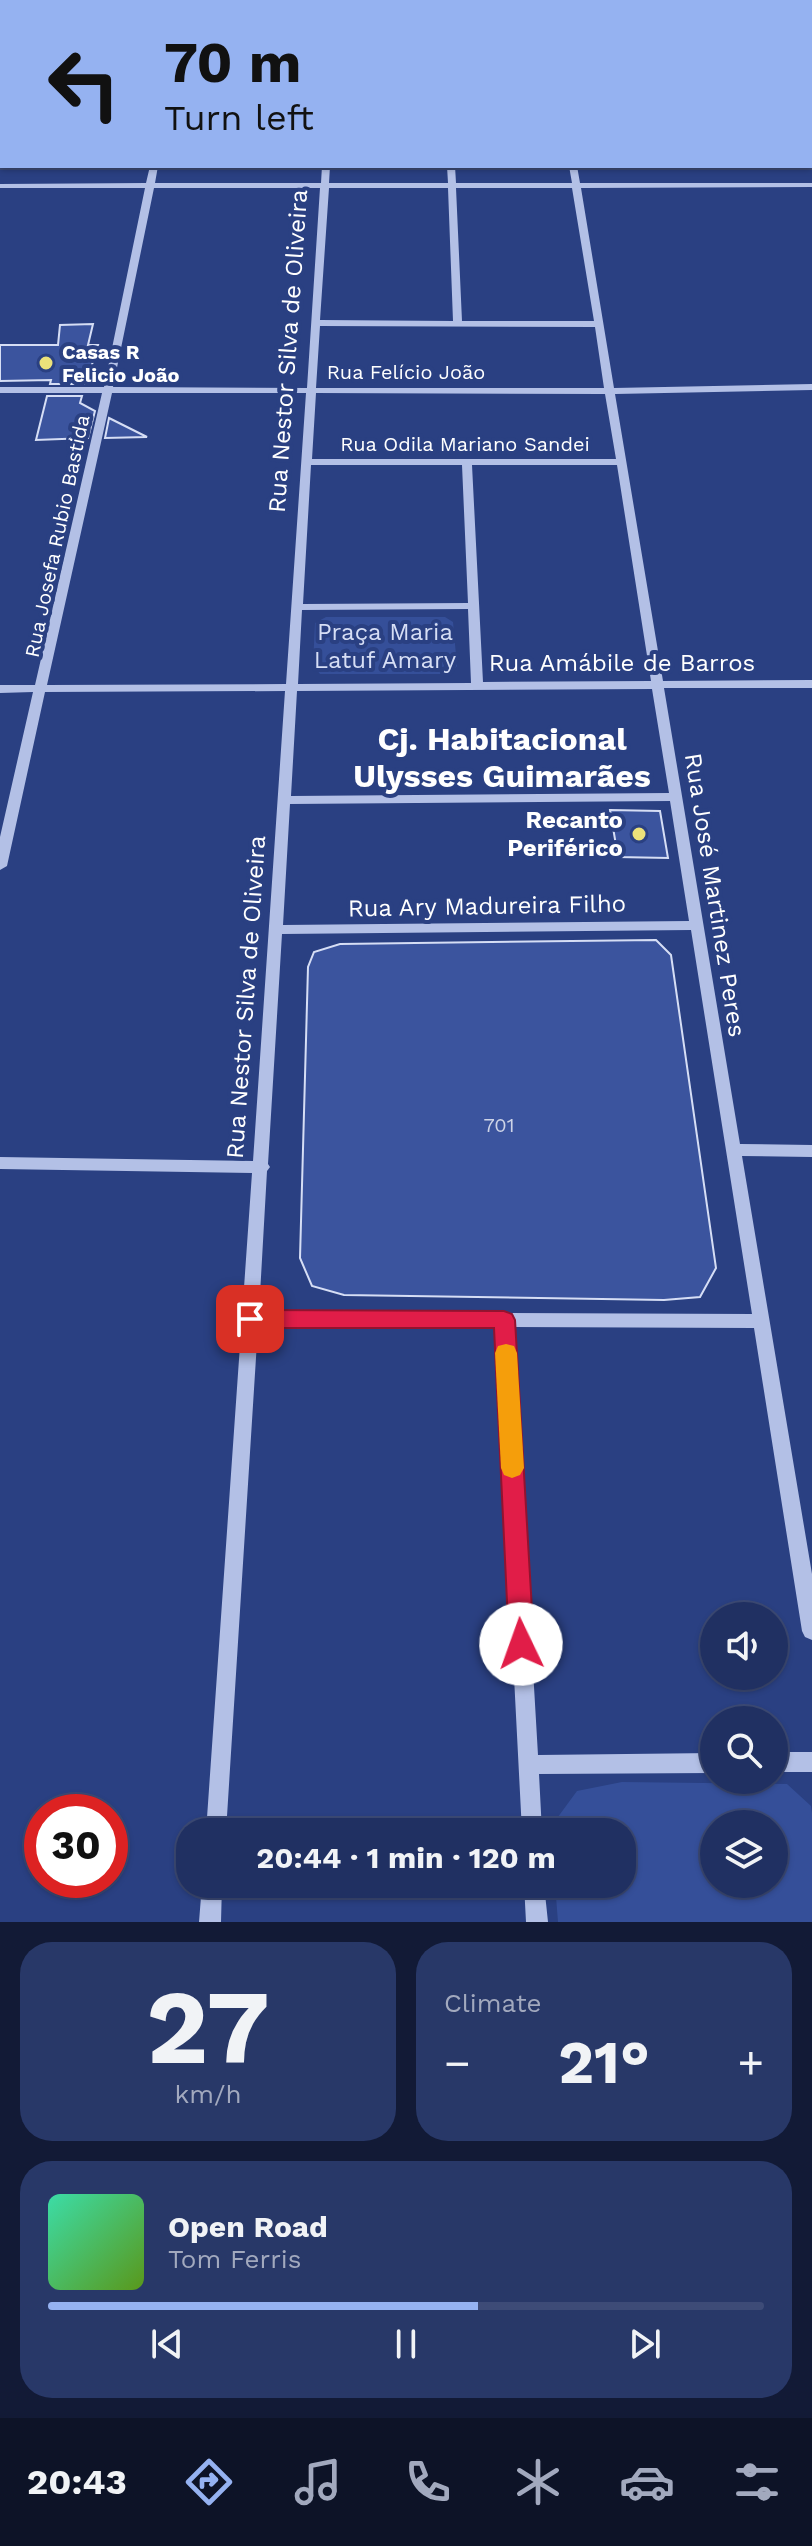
<!DOCTYPE html>
<html lang="en">
<head>
<meta charset="utf-8">
<style>
	body { margin:0; font-family:"Work Sans",sans-serif; background:#283868; color:#f1f3f6; height:100vh; display:flex; flex-direction:column; font-size:30px; white-space:nowrap }
	* { box-sizing:border-box; margin:0 }
	p { font-size:26px; color:#a2a9be }
	.icon { flex:none; width:44px; height:44px; fill:none; stroke:currentColor; stroke-width:2; stroke-linecap:round; stroke-linejoin:round }
	.map { position:relative; height:1922px; overflow:hidden }
	.sheet { display:flex; flex-direction:column; gap:20px; padding:20px; background:#121a36; flex:1 }
	.sheet>* { flex:none }
	.hud { position:absolute; left:0px; top:0px; width:812px; height:168px; box-shadow:0 2px 6px #0004,0 0 0 2px #3d4b77; background:#95b2f1; color:#111; overflow:hidden }
	.controls { position:absolute; left:700px; top:1602px; display:grid; gap:16px }
	.controls a { display:grid; place-items:center; width:88px; height:88px; border-radius:50%; background:#203062; box-shadow:0 2px 6px #0004,0 0 0 2px #3d4b77; font-size:40px }
	.speed { position:absolute; left:24px; top:1794px; display:flex; gap:16px; font-size:40px; font-weight:700; text-align:center }
	.speed>* { display:grid; place-content:center; width:104px; height:104px; border-radius:50%; background:#203062; box-shadow:0 2px 6px #0004,0 0 0 2px #3d4b77; line-height:1 }
	.speed .limit { border:12px solid #d22; background:#fff; color:#111 }
	.pin { position:absolute; display:grid; place-items:center; width:68px; height:68px; color:#fff; margin:-34px; border-radius:16px; box-shadow:0 4px 12px #0006 }
	.me { position:absolute; width:88px; margin:-44px; rotate:357deg; stroke-linejoin:round; filter:drop-shadow(0 0 6px #0008) }
	.turn { display:flex; align-items:center; gap:28px; height:168px; padding:0 32px; font-size:36px }
	.turn .icon { width:104px; height:104px; stroke-width:2.5 }
	.turn b { display:block; font-size:56px; line-height:68px }
	.big { font-size:60px; font-weight:700; line-height:1.1 }
	.sheet .tile { flex:1; display:flex; flex-direction:column; justify-content:center; gap:12px; min-width:0; padding:0 28px; border-radius:32px; background:#283868 }
	.sheet .dial { align-items:center; gap:0 }
	.dial b { font-size:104px; line-height:1 }
	.song { display:flex; align-items:center; gap:24px }
	.cover { width:96px; height:96px; border-radius:12px; background:linear-gradient(135deg,hsl(160 70% 55%),hsl(90 70% 35%)) }
	.played { height:8px; border-radius:4px; background:linear-gradient(90deg,#95b2f1 60%,#3d4b77 60%) }
	.keys { display:flex; justify-content:space-around; direction:ltr }
	.heat { display:flex; justify-content:space-between; align-items:center; font-size:44px; direction:ltr }
	.sheet .tiles { flex:1; display:grid; gap:20px; grid-template-columns:1fr 1fr }
	.tile:last-child { grid-column:span 2 }
	.trip { position:absolute; left:176px; top:1818px; width:460px; height:80px; border-radius:32px; background:#203062; box-shadow:0 2px 6px #0004,0 0 0 2px #3d4b77; font-weight:700; line-height:80px; text-align:center }
	.tab-bar { display:flex; height:128px; justify-content:space-around; align-items:center; background:#0d1327; color:#a2a9be }
	.tab-bar .icon { width:56px; height:56px }
	.tab-bar .active { color:#95b2f1 }
	.tab-bar b { font-size:36px; color:#f1f3f6 }
	.map>svg:first-child { display:block }
	.green { fill:#354f99; fill-rule:evenodd }
	.building { fill:#3b549e; stroke:#d6def5; stroke-width:2 }
	.lines { fill:none; stroke-linecap:round; stroke-linejoin:round }
	.path { stroke:#b3c0e6; stroke-width:3; stroke-dasharray:2 3; stroke-linecap:butt }
	.minor { fill:#b3c0e6; fill-rule:evenodd }
	.major { fill:#f3f5fd; fill-rule:evenodd }
	.route { fill:#e11d48; stroke:#92132f; stroke-width:2 }
	.slow { fill:#f59e0b }
	.poi-dot { fill:#ece17a; stroke:#2a4082; stroke-width:3 }
	.labels { text-anchor:middle; stroke-width:8; stroke-linejoin:round; paint-order:stroke }
	.far-poi-label { font-size:20px; font-weight:bold; fill:#fff; stroke:#2a4082; text-anchor:start }
	.far-street-label { font-size:20px; fill:#fff; stroke:#2a4082 }
	.number-label { font-size:20px; fill:#ced4e7 }
	.street-label { font-size:24px; fill:#fff; stroke:#2a4082 }
	.park-label { font-size:24px; fill:#d6def5; stroke:#2a4082 }
	.poi-label { font-size:24px; font-weight:bold; fill:#fff; stroke:#2a4082; text-anchor:end }
	.district-label { font-size:32px; font-weight:bold; fill:#fff; stroke:#2a4082 }
</style>
</head>
<body>
<div class="map">
<svg width="812" height="1922" viewBox="0 0 812 1922">
	<rect width="100%" height="100%" fill="#2a4082"/>
	<path class="green" d="M326 617H445L453 622 457 666 450 674H320L313 665 315 623Z
		M622 1782 787 1784 811 1806 812 1813V1922H558L555 1884H622V1832H555V1821L577 1791ZM714 1824H774V1884H714Z"/>
	<path class="building" d="M93 324 88 345H98L86 384H50L51 380 0 381V345H58L60 325Z
		M47 396H82L80 403 95 411 88 438 36 440Z
		M109 418 147 437 105 438Z
		M610 810 660 811 668 858 618 857Z
		M656 940 671 955 716 1268 700 1297 664 1300 344 1295 312 1286 300 1258 308 967 314 952 340 944Z"/>
	<g class="lines">
		<path class="path" d="M810 83 812 89
			M810 102 812 94
			M810 107 812 111"/>
		<path class="minor" d="M189 0H195V2H189Z
			M333 0H550V1L333 2Z
			M687 0H693L694 2H688Z
			M0 35H2V39H0Z
			M0 126H2V135H0Z
			M150 166H158L155 183H321L322 166H330L329 183H448L447 166H455L456 183H572L569 166H577L580 183H812V187L581 188 614 388 812 384V390L615 394 663 681 812 680V688H664L740 1144 812 1145V1157L742 1156 812 1574V1640L805 1637 802 1631 754 1328 513 1327 538 1755 714 1753V1773L539 1774 542 1832H522L496 1327 258 1326 226 1832H206L252 1173 0 1169V1157L253 1161 285 691 45 692 7 866 0 870V837L33 692 0 693V685H35L102 393H0V387H104L145 188H0V184L146 183ZM154 188H320L307 388 113 387ZM329 188H448L453 321 320 320ZM456 188H572L594 321H462ZM320 326 595 327 604 388H316ZM112 393H306L286 684 47 685ZM316 393 605 394 616 459H312ZM311 465H462L468 603 303 604ZM472 465H617L651 681 483 682ZM468 609 471 683 298 684 302 610ZM652 689 669 793 291 796 297 691ZM670 801 689 921 283 925 290 804ZM691 930 752 1314 259 1312 267 1171 270 1167 268 1164 282 934Z
			M774 1752H812V1772H774Z
			M202 1884H222L221 1922H199Z
			M524 1884H544L548 1922H526Z"/>
		<path class="major" d="M542 0H552V2H542Z
			M812 6V14L810 15V7Z
			M810 141H812V152H810Z"/>
	</g>
	<path class="route" d="M250 1310 504 1311 512 1314 515 1320 534 1644 530 1652 521 1655 513 1652 509 1644 494 1328H250L242 1325 239 1319 242 1313Z"/>
	<path class="slow" d="M506 1344 514 1346 517 1353 524 1468 520 1475 512 1478 504 1475 501 1468 495 1353 498 1346Z"/>
	<g class="poi-dot">
		<circle cx="46" cy="363" r="8"/>
		<circle cx="639" cy="834" r="8"/>
	</g>
	<g class="labels">
		<g class="far-poi-label">
			<text x="62" y="359">Casas R<tspan x="62" dy="23">Felicio João</tspan></text>
		</g>
		<g class="far-street-label">
			<text x="406" y="379">Rua Felício João</text>
			<text x="465" y="451">Rua Odila Mariano Sandei</text>
			<text transform="translate(57 536) rotate(-78)" y="7">Rua Josefa Rubio Bastida</text>
		</g>
		<g class="number-label">
			<text x="499" y="1132">701</text>
		</g>
		<g class="street-label">
			<text transform="translate(288 351) rotate(-86)" y="8">Rua Nestor Silva de Oliveira</text>
			<text x="622" y="671">Rua Amábile de Barros</text>
			<text transform="translate(715 895) rotate(81)" y="8">Rua José Martinez Peres</text>
			<text transform="translate(487 906) rotate(-1)" y="8">Rua Ary Madureira Filho</text>
			<text transform="translate(246 997) rotate(-86)" y="8">Rua Nestor Silva de Oliveira</text>
		</g>
		<g class="park-label">
			<text x="385" y="640">Praça Maria<tspan x="385" dy="28">Latuf Amary</tspan></text>
		</g>
		<g class="poi-label">
			<text x="623" y="828">Recanto<tspan x="623" dy="28">Periférico</tspan></text>
		</g>
		<g class="district-label">
			<text x="502" y="750">Cj. Habitacional<tspan x="502" dy="37">Ulysses Guimarães</tspan></text>
		</g>
	</g>
</svg>
<div class="controls">
<a><svg class="icon" aria-label="sound" viewBox="0 0 24 24"><path d="M4 9h4l5-4v14l-5-4H4zM17 9q2 3 0 6"/></svg></a>
<a><svg class="icon" aria-label="search" viewBox="0 0 24 24"><circle cx="10" cy="10" r="6"/><path d="M15 15l6 6"/></svg></a>
<a><svg class="icon" aria-label="layers" viewBox="0 0 24 24"><path d="M12 4l9 5-9 5-9-5zM3 14l9 5 9-5"/></svg></a>
</div>
<div class="speed"><div class="limit">30</div></div>
<div class="pin" style="left:250px;top:1319px;background:#d93025"><svg class="icon" aria-label="arrive" viewBox="0 0 24 24"><path d="M6 21V4h12l-3 4 3 4H6"/></svg></div>
<svg class="me" style="left:521px;top:1644px" viewBox="-20 -20 40 40"><circle r="19" fill="#fff"/><path d="M0-13L10 11 0 6-10 11z" fill="#e11d48"/></svg>
<div class="trip">20:44 · 1 min · 120 m</div>
<div class="hud">
<div class="turn"><svg class="icon" aria-label="left" viewBox="0 0 24 24"><path d="M17 20v-9H6M10 6l-5 5 5 5"/></svg><div><b>70 m</b>Turn left</div></div>
</div>
</div>
<section class="sheet">
<div class="tiles">
<div class="tile dial"><b>27</b><p>km/h</p></div>
<div class="tile"><p>Climate</p>
<div class="heat"><a>−</a><b class="big">21°</b><a>+</a></div>
</div>
<div class="tile">
<div class="song"><i class="cover"></i><div><b>Open Road</b><p>Tom Ferris</p></div></div>
<div class="played"></div>
<div class="keys"><svg class="icon" aria-label="previous" viewBox="0 0 24 24"><path d="M18 5L8 12l10 7zM5 5v14"/></svg><svg class="icon" aria-label="pause" viewBox="0 0 24 24"><path d="M8 5v14M16 5v14"/></svg><svg class="icon" aria-label="next" viewBox="0 0 24 24"><path d="M6 5l10 7-10 7zM19 5v14"/></svg></div>
</div>
</div>
</section>
<nav class="tab-bar">
<b>20:43</b>
<svg class="icon active" aria-label="directions" viewBox="0 0 24 24"><path d="M12 3l9 9-9 9-9-9zM9 14v-3h6M13 9l2 2-2 2"/></svg>
<svg class="icon" aria-label="music" viewBox="0 0 24 24"><path d="M9 18V5l10-2v13"/><circle cx="6" cy="18" r="3"/><circle cx="16" cy="16" r="3"/></svg>
<svg class="icon" aria-label="phone" viewBox="0 0 24 24"><path d="M5 4h4l2 5-3 2q2 4 5 5l2-3 5 2v4C11 20 4 13 5 4z"/></svg>
<svg class="icon" aria-label="climate" viewBox="0 0 24 24"><path d="M12 3v18M4 7l16 10M4 17L20 7"/></svg>
<svg class="icon" aria-label="car" viewBox="0 0 24 24"><path d="M5 17H2v-5l4-1 3-4h7l3 4 3 1v5h-3M9 17h6M6 11h13"/><circle cx="7" cy="17" r="2"/><circle cx="17" cy="17" r="2"/></svg>
<svg class="icon" aria-label="filters" viewBox="0 0 24 24"><path d="M4 7h16M4 17h16"/><circle cx="9" cy="7" r="2"/><circle cx="15" cy="17" r="2"/></svg>
</nav>
</body>
</html>
